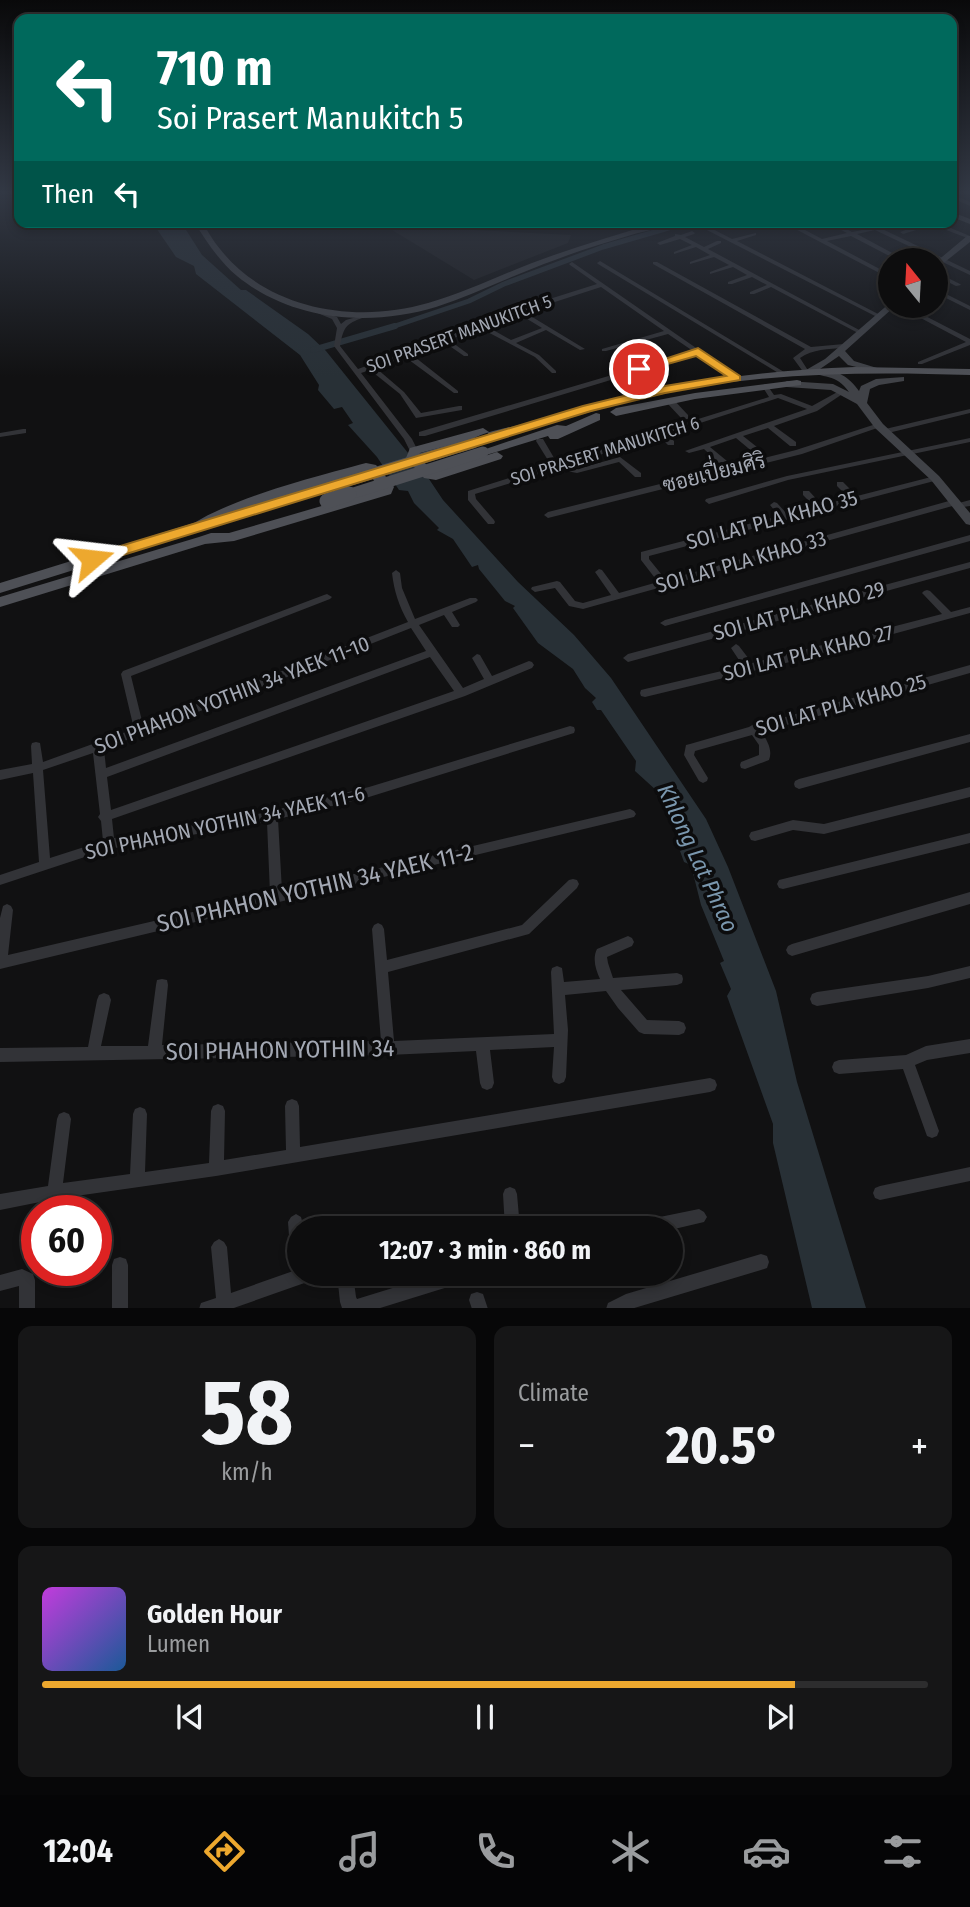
<!DOCTYPE html>
<html lang="en">
<head>
<meta charset="utf-8">
<style>
	body { margin:0; font-family:"Fira Sans Condensed",Sarabun,sans-serif; background:#161617; color:#f1f3f6; height:100vh; display:flex; flex-direction:column; font-size:26px; white-space:nowrap }
	* { box-sizing:border-box; margin:0 }
	p { font-size:23px; color:#9a9c9e }
	.icon { flex:none; width:38px; height:38px; fill:none; stroke:currentColor; stroke-width:2; stroke-linecap:round; stroke-linejoin:round }
	.map { position:relative; height:1308px; overflow:hidden }
	.drawer { display:flex; flex-direction:column; gap:18px; padding:18px; background:#070708; flex:1 }
	.drawer>* { flex:none }
	.top-card { position:absolute; left:14px; top:14px; width:943px; height:214px; border-radius:14px; box-shadow:0 4px 10px #0003,0 0 0 2px #2d2d2e; background:#00695c; color:#fff; overflow:hidden }
	.needle { width:46px; rotate:342deg }
	.controls { position:absolute; left:878px; top:248px; display:grid; gap:14px }
	.controls a { display:grid; place-items:center; width:70px; height:70px; border-radius:50%; background:#0d0d0e; box-shadow:0 4px 10px #0003,0 0 0 2px #2d2d2e; font-size:35px }
	.speed { position:absolute; left:21px; top:1195px; display:flex; gap:14px; font-size:35px; font-weight:700; text-align:center }
	.speed>* { display:grid; place-content:center; width:91px; height:91px; border-radius:50%; background:#0d0d0e; box-shadow:0 4px 10px #0003,0 0 0 2px #2d2d2e; line-height:1 }
	.speed .limit { border:10px solid #d22; background:#fff; color:#111 }
	.pin { position:absolute; display:grid; place-items:center; width:60px; height:60px; color:#fff; margin:-30px; border:4px solid #fff; border-radius:50%; box-shadow:0 2px 7px #0007 }
	.me { position:absolute; width:77px; margin:-38px; rotate:73deg; stroke-linejoin:round; filter:drop-shadow(0 0 5px #0008) }
	.turn { display:flex; align-items:center; gap:24px; height:147px; padding:0 28px; font-size:32px }
	.turn .icon { width:91px; height:91px; stroke-width:2.5 }
	.turn b { display:block; font-size:49px; line-height:60px }
	.then { display:flex; align-items:center; height:66px; padding:0 28px; background:#0003; gap:14px; font-size:26px }
	.big { font-size:52px; font-weight:700; line-height:1.1 }
	.drawer .card { flex:1; display:flex; flex-direction:column; justify-content:center; gap:10px; min-width:0; padding:0 24px; border-radius:14px; background:#161617 }
	.drawer .dial { align-items:center; gap:0 }
	.dial b { font-size:91px; line-height:1 }
	.song { display:flex; align-items:center; gap:21px }
	.cover { width:84px; height:84px; border-radius:10px; background:linear-gradient(135deg,hsl(290 70% 55%),hsl(210 70% 35%)) }
	.played { height:7px; border-radius:4px; background:linear-gradient(90deg,#eda82e 85%,#2d2d2e 85%) }
	.keys { display:flex; justify-content:space-around; direction:ltr }
	.heat { display:flex; justify-content:space-between; align-items:center; font-size:38px; direction:ltr }
	.drawer .tiles { flex:1; display:grid; gap:18px; grid-template-columns:1fr 1fr }
	.card:last-child { grid-column:span 2 }
	.trip { position:absolute; left:287px; top:1216px; width:396px; height:70px; border-radius:35px; background:#0d0d0e; box-shadow:0 4px 10px #0003,0 0 0 2px #2d2d2e; font-weight:700; line-height:70px; text-align:center }
	.dock { display:flex; height:112px; justify-content:space-around; align-items:center; background:#050506; color:#9a9c9e }
	.dock .icon { width:49px; height:49px }
	.dock .active { color:#eda82e }
	.dock b { font-size:32px; color:#f1f3f6 }
	.map>svg:first-child { display:block }
	.built { fill:#1d1d1f }
	.water { fill:#283036 }
	.lines { fill:none; stroke-linecap:round; stroke-linejoin:round }
	.canal-far1 { stroke:#283036; stroke-width:5 }
	.canal { stroke:#283036; stroke-width:6 }
	.street { fill:#323337; fill-rule:evenodd }
	.secondary { fill:#404247; fill-rule:evenodd }
	.primary { fill:#4e5056; fill-rule:evenodd }
	.primary-bridge-far1 { stroke:#4e5056; stroke-width:11 }
	.primary-bridge { stroke:#4e5056; stroke-width:15 }
	.route { fill:#eda82e; stroke:#9a6d1e; stroke-width:2 }
	.labels { text-anchor:middle; stroke-width:7; stroke-linejoin:round; paint-order:stroke }
	.far-street-label { font-size:18px; fill:#a3a8b3; stroke:#0c0c0d }
	.street-label { font-size:21px; fill:#a3a8b3; stroke:#0c0c0d }
	.water-label { font-size:23px; font-style:italic; fill:#7a97ae; stroke:#0c0c0d }
	.near-street-label { font-size:24px; fill:#a3a8b3; stroke:#0c0c0d }
</style>
</head>
<body>
<div class="map">
<svg width="970" height="1309" viewBox="0 0 970 1309">
	<rect width="100%" height="100%" fill="#111112"/>
	<path class="built" d="M379 222H428L462 225 465 228 474 230 571 235 568 243 474 280Z"/>
	<path class="water" d="M152 222H181L202 255 241 290H246L308 334 326 351 429 479 443 500 518 582 574 635 611 678 706 819 728 867 776 991 797 1082 866 1308H812L773 1143V1124L727 996 731 989 720 963 724 961 701 905 691 865 684 862 680 851 685 849 657 791 635 771 636 761 601 710H597L592 702 596 698 585 688 573 669 538 643 513 608 515 606 505 601 479 569 478 565 472 567 453 539 437 530 439 528 414 503 408 491 399 490 377 457 348 425 353 423 342 407 334 409 318 390 319 385 300 355 196 274 194 266 176 257Z"/>
	<g class="lines">
		<path class="canal-far1" d="M389 328 469 301 504 284 603 247 689 222"/>
		<path class="canal" d="M313 350 395 326"/>
		<path class="street" d="M952 194 970 202V206L952 198Z
			M782 222H790L822 239 847 233 826 222H834L852 232 878 227 970 271V275L875 230 857 234 907 261H899L851 236 827 241 891 275V279L889 278Z
			M928 222H936L970 236V239L933 225 903 234 900 232Z
			M703 224 732 239 756 233V235L737 241 882 316 877 317 701 227 700 226Z
			M692 231 695 233 694 234 685 237 704 247 717 241H721V243L708 249 863 332 858 333 771 287 754 294H750V292L767 285 752 277 732 284H728V282L747 275 733 267 710 274V272L729 265 714 257 690 264V262L710 255 696 247 674 254V252L692 245 680 239 660 245 657 243 675 236V234L681 235Z
			M600 261 784 372 785 373 780 374 598 264 597 263Z
			M572 262 738 377V379H734L697 354 425 436H419V432L693 351 668 334 606 351H602V349L664 331 601 287 524 312 585 349 580 350 546 330 516 343 539 355 556 371V373H552L535 357 480 328 449 340 468 354V356H464L444 342 411 354 458 391V393H454L405 357 376 368 404 392 421 413 459 406H462V410L416 418 400 394 370 370 361 373 412 439 418 451 414 453H411L404 439 334 346 337 328 332 319 315 312 318 310 337 317 341 324 346 320 367 314V316C347 324 344 324 340 346L358 369 540 302 597 284 570 265 569 264ZM519 314 542 328 511 340 486 326Z
			M653 262H657L811 347 844 344 847 346 844 348C828 349 813 349 800 358L809 372 804 373 793 358 805 349 653 264Z
			M936 272 960 284 961 285 956 286 936 276Z
			M936 289 970 306V310L936 293Z
			M898 306H906L970 339V345L922 364H918V362L966 342Z
			M765 384 767 385 774 395 781 394 812 406 841 390 847 391 817 411 774 426 796 442V446H790L768 428 743 436 766 454V458H760L736 438 710 447 727 461V465H721L704 449 689 453 685 451 807 409 778 398 666 434 674 441V445H668L659 436 565 466 577 469 620 457 641 473V477H635L619 462 577 473 556 469 475 494 476 499 494 520 495 522 494 524H488L468 500V491L551 465 536 441 537 439H543L557 463 769 397 762 386Z
			M667 399H673L688 415V419H682L667 403Z
			M970 409V413L884 434 880 432 881 430Z
			M876 424H882L883 426 802 454 548 518 544 515 548 512 796 450Z
			M23 429H26V433L0 437V433Z
			M970 438V442L788 480 709 504 705 501 706 499 787 476Z
			M935 476H938V480L649 556V559L666 580 956 499 959 500V503L970 500V506L956 508V505L583 609 569 606 555 588 535 592 531 589 532 587 557 581 560 582 575 601 583 603 611 595 595 572 599 569 602 570 619 593 658 582 641 560V552L779 516 770 505 774 502 777 503 787 514 815 507 803 495V491H809L822 505 849 498 837 486V482H843L857 496Z
			M970 535V541L665 626 660 623 665 620Z
			M970 562V568L628 662 623 658 628 654Z
			M396 570 400 573 402 588 415 619 470 598H476L478 600 476 602 452 612 460 625 458 627H452L444 615 419 625 463 688 484 679 472 658 477 654 480 655 492 676 529 661 532 662 534 665 532 668 465 696 112 819 114 838 250 816 369 787 570 726 574 727 575 730 574 733 369 797 278 819 282 891 630 809 634 811 636 814 634 817 0 969V918L3 906 7 904 11 906 13 910 8 955 270 894 267 822 109 849 0 885V875L39 862 33 773 0 780V770L32 764 31 746 32 743 36 742 40 743 43 762 134 729 121 674 123 671 324 595 327 594 332 597 330 599 131 676 143 725 408 622C399 606 394 591 392 573ZM411 628 426 651 106 768 104 749ZM430 657 454 691 111 810 107 777ZM93 753 100 814 98 817 101 821 103 841 50 858 43 770Z
			M927 590 930 591 951 612 970 607V613L798 660 645 697 641 696 640 693 641 690 645 689 743 666 731 648 736 644 739 646 752 663 942 614 924 595 922 593 924 591Z
			M970 665V673L762 732C767 741 773 750 769 760L745 769 741 768 740 765 741 762 759 755V745L752 735 695 751 694 755 708 778 707 781 703 783 699 781 684 755 686 745 690 744 749 727 754 724 757 725Z
			M970 734V742L799 789 795 787 794 784 795 781 799 779Z
			M970 787V797L824 834 793 830 755 841 751 840 749 836 751 832 755 831 793 820 824 824Z
			M970 833V843L783 889 779 888 777 884 779 880 783 879Z
			M573 879 577 880 579 884 577 888 529 934 388 972 394 1041 554 1034 551 972 552 968 557 966 562 968 564 982 600 979C596 970 592 959 597 949L628 936 632 938 634 942 632 946 607 957 608 963 613 978 677 973 682 975 683 979 682 983 677 985 621 990 647 1020 679 1021 684 1023 686 1028 684 1033 679 1035 644 1034 639 1032 618 1008 606 991 565 995 568 1030 566 1077 564 1082 559 1084 554 1082 552 1077 554 1047 490 1050 494 1083 492 1088 487 1090 482 1088 480 1083 476 1051 388 1055 0 1062V1048L88 1047 97 1000 99 995 104 993 109 995 111 1000 101 1046H148L156 985 157 980 162 979 167 980 168 985 162 1045 381 1041 372 929 374 925 378 923 382 925 384 929 387 960 522 925 569 880Z
			M970 892V904L792 956 788 954 786 950 788 946 792 944Z
			M970 966V978L928 988 817 1006 812 1004 810 999 812 994 817 992 928 976Z
			M970 1039V1053L927 1060 915 1065 939 1131 937 1136 932 1138 927 1136 903 1069 839 1074 834 1072 832 1067 834 1062 839 1060 906 1055 926 1046Z
			M710 1078 715 1080 717 1085 715 1090 710 1092 216 1176 55 1199 0 1210V1194L48 1186 57 1119 59 1114 64 1112 69 1114 71 1119 63 1183 130 1174 133 1114 135 1109 140 1107 145 1109 147 1114 145 1172 209 1163 211 1111 213 1106 218 1104 223 1106 225 1111 224 1160 286 1150 285 1106 287 1101 292 1099 297 1101 299 1106 300 1147Z
			M970 1167V1181L880 1200 875 1198 873 1193 875 1188 880 1186Z
			M510 1187 515 1189 517 1194 520 1228H505L503 1194 505 1189Z
			M699 1209 704 1212 707 1217 704 1222 670 1230V1228H637L640 1223 645 1220Z
			M296 1214 301 1217 304 1228H299V1274H315L313 1280 231 1309H199L201 1303 216 1298 211 1247 214 1242 219 1239 224 1242 227 1247 231 1293 296 1270 293 1269 291 1263 288 1222 291 1217Z
			M761 1254 767 1256 769 1262 767 1268 761 1270 631 1309H606L608 1303 626 1294Z
			M120 1257 126 1259 128 1265V1309H112V1265L114 1259Z
			M22 1269 33 1274 35 1280V1309H19V1286L0 1291V1275Z
			M337 1274H353L356 1297 357 1299 438 1274H472L470 1280 464 1282 377 1309 342 1308 340 1302Z
			M477 1292 483 1294 488 1309H472L469 1300 471 1294Z"/>
		<path class="secondary" d="M952 212 970 219V224L952 217Z
			M194 222H202C208 231 213 241 220 249 268 310 356 324 428 303 464 293 498 276 532 263 574 247 616 235 659 222H672C660 229 644 231 631 235 606 243 580 250 555 260 515 274 476 294 436 307 370 327 292 321 237 276 219 261 207 242 194 222Z
			M967 236H970V242L936 269V262Z
			M891 302V306L894 307 845 351 854 361 877 368V372L848 365 839 356 820 369C839 371 848 376 859 391L861 386 876 379 904 377V381L879 385 870 389 867 403 883 424 939 476 970 513V525L966 524 931 480 875 428 857 404 831 390 787 387 782 384 787 381 833 384 849 392C836 373 823 379 806 370L825 359Z"/>
		<path class="primary" d="M855 367 970 369V375C880 372 788 372 699 387 623 400 551 423 477 446H469L467 443C481 431 510 428 527 423 639 389 738 371 855 367Z
			M797 380 801 381V385L695 399 616 416 610 412 616 408 695 393Z
			M596 413 600 414V420L558 439H550L548 436 483 456 477 452 557 425 566 426Z
			M483 428 489 432 487 435 420 453 418 457 435 472 497 452 503 456 501 459 436 480 424 478 406 458 410 448Z
			M366 463 376 465 392 484 394 487 391 494 234 541 205 544 0 607V597L199 537 211 533H229L380 489 367 471 273 500 218 520 202 530 0 593V583L194 523C236 497 317 476 366 463Z"/>
		<path class="primary-bridge-far1" d="M321 489 473 443
			M344 496 483 452"/>
		<path class="primary-bridge" d="M327 501 349 494"/>
	</g>
	<linearGradient id="sky" x2="0" y2="1"><stop stop-color="#09090a"/><stop offset="0.51" stop-color="#323844"/><stop offset="1" stop-color="#323844" stop-opacity="0"/></linearGradient>
	<rect width="970" height="377" fill="url(#sky)"/>
	<path class="route" d="M698 348 740 376V380L665 393 591 411 97 563 92 564 85 559 87 556 583 406 665 386 726 376 696 356 639 372 634 369Z"/>
	<g class="labels">
		<g class="far-street-label">
			<text transform="translate(459 334) rotate(-20)" y="6">SOI PRASERT MANUKITCH 5</text>
			<text transform="translate(605 451) rotate(-17)" y="6">SOI PRASERT MANUKITCH 6</text>
		</g>
		<g class="street-label">
			<text transform="translate(714 473) rotate(-14)" y="7">ซอยเปี่ยมศิริ</text>
			<text transform="translate(772 520) rotate(-15)" y="7">SOI LAT PLA KHAO 35</text>
			<text transform="translate(741 562) rotate(-16)" y="7">SOI LAT PLA KHAO 33</text>
			<text transform="translate(799 611) rotate(-15)" y="7">SOI LAT PLA KHAO 29</text>
			<text transform="translate(808 653) rotate(-14)" y="7">SOI LAT PLA KHAO 27</text>
			<text transform="translate(232 695) rotate(-21)" y="7">SOI PHAHON YOTHIN 34 YAEK 11-10</text>
			<text transform="translate(841 705) rotate(-16)" y="7">SOI LAT PLA KHAO 25</text>
			<text transform="translate(225 823) rotate(-12)" y="7">SOI PHAHON YOTHIN 34 YAEK 11-6</text>
		</g>
		<g class="water-label">
			<text transform="translate(698 858) rotate(65)" y="8">Khlong Lat Phrao</text>
		</g>
		<g class="near-street-label">
			<text transform="translate(315 888) rotate(-13)" y="8">SOI PHAHON YOTHIN 34 YAEK 11-2</text>
			<text transform="translate(280 1050) rotate(-1)" y="8">SOI PHAHON YOTHIN 34</text>
		</g>
	</g>
</svg>
<div class="controls">
<a><svg class="needle" viewBox="-14 -14 28 28"><path d="M0-13l5 13h-10z" fill="#e53935"/><path d="M0 13l5-13h-10z" fill="#9a9c9e"/></svg></a>
</div>
<div class="speed"><div class="limit">60</div></div>
<div class="pin" style="left:639px;top:369px;background:#d93025"><svg class="icon" aria-label="arrive" viewBox="0 0 24 24"><path d="M6 21V4h12l-3 4 3 4H6"/></svg></div>
<svg class="me" style="left:92px;top:559px" viewBox="-20 -20 40 40"><path d="M0-17L14 15 0 8-14 15z" fill="#eda82e" stroke="#fff" stroke-width="4"/></svg>
<div class="trip">12:07 · 3 min · 860 m</div>
<div class="top-card">
<div class="turn"><svg class="icon" aria-label="left" viewBox="0 0 24 24"><path d="M17 20v-9H6M10 6l-5 5 5 5"/></svg><div><b>710 m</b>Soi Prasert Manukitch 5</div></div>
<div class="then">Then<svg class="icon" aria-label="left" viewBox="0 0 24 24"><path d="M17 20v-9H6M10 6l-5 5 5 5"/></svg></div>
</div>
</div>
<section class="drawer">
<div class="tiles">
<div class="card dial"><b>58</b><p>km/h</p></div>
<div class="card"><p>Climate</p>
<div class="heat"><a>−</a><b class="big">20.5°</b><a>+</a></div>
</div>
<div class="card">
<div class="song"><i class="cover"></i><div><b>Golden Hour</b><p>Lumen</p></div></div>
<div class="played"></div>
<div class="keys"><svg class="icon" aria-label="previous" viewBox="0 0 24 24"><path d="M18 5L8 12l10 7zM5 5v14"/></svg><svg class="icon" aria-label="pause" viewBox="0 0 24 24"><path d="M8 5v14M16 5v14"/></svg><svg class="icon" aria-label="next" viewBox="0 0 24 24"><path d="M6 5l10 7-10 7zM19 5v14"/></svg></div>
</div>
</div>
</section>
<nav class="dock">
<b>12:04</b>
<svg class="icon active" aria-label="directions" viewBox="0 0 24 24"><path d="M12 3l9 9-9 9-9-9zM9 14v-3h6M13 9l2 2-2 2"/></svg>
<svg class="icon" aria-label="music" viewBox="0 0 24 24"><path d="M9 18V5l10-2v13"/><circle cx="6" cy="18" r="3"/><circle cx="16" cy="16" r="3"/></svg>
<svg class="icon" aria-label="phone" viewBox="0 0 24 24"><path d="M5 4h4l2 5-3 2q2 4 5 5l2-3 5 2v4C11 20 4 13 5 4z"/></svg>
<svg class="icon" aria-label="climate" viewBox="0 0 24 24"><path d="M12 3v18M4 7l16 10M4 17L20 7"/></svg>
<svg class="icon" aria-label="car" viewBox="0 0 24 24"><path d="M5 17H2v-5l4-1 3-4h7l3 4 3 1v5h-3M9 17h6M6 11h13"/><circle cx="7" cy="17" r="2"/><circle cx="17" cy="17" r="2"/></svg>
<svg class="icon" aria-label="filters" viewBox="0 0 24 24"><path d="M4 7h16M4 17h16"/><circle cx="9" cy="7" r="2"/><circle cx="15" cy="17" r="2"/></svg>
</nav>
</body>
</html>
